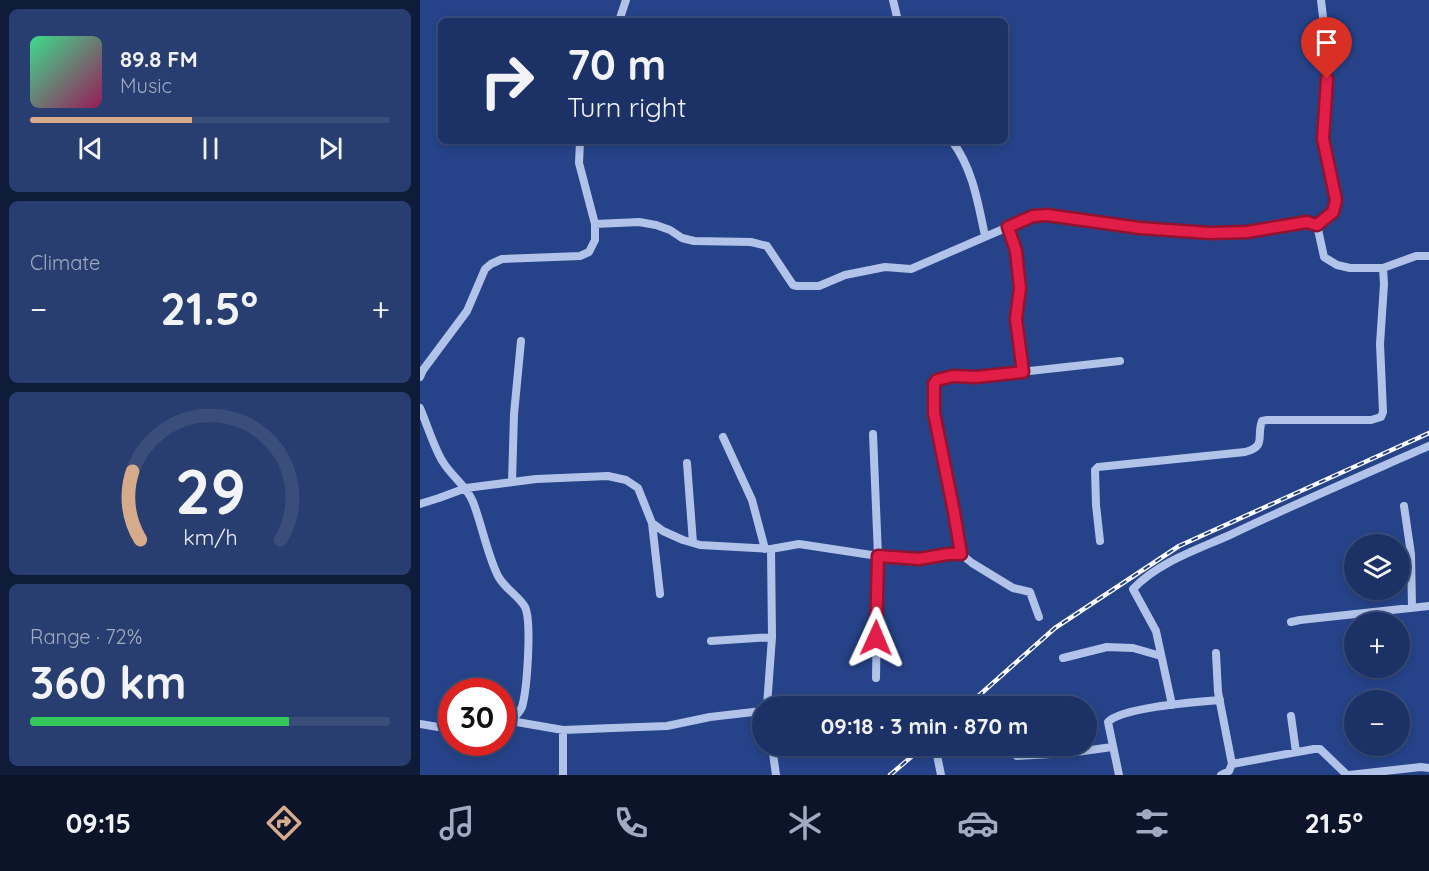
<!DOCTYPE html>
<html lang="en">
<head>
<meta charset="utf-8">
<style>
	body { margin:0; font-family:Quicksand,sans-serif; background:#293e70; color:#f1f3f6; height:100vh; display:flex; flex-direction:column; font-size:22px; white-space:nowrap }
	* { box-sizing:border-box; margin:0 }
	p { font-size:20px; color:#a0aac0 }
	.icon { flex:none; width:33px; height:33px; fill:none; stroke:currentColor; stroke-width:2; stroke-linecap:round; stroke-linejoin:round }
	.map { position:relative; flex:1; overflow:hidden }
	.side { display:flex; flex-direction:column; gap:9px; padding:9px; background:#0f1c39; width:420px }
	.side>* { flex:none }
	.top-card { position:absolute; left:18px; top:18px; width:570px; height:126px; border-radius:9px; box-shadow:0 3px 9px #0003,0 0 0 2px #3a4d7b; background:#1c3267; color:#f1f3f6; overflow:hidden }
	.controls { position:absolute; left:924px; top:534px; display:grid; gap:12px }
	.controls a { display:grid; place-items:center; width:66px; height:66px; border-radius:50%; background:#1c3267; box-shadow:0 3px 9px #0003,0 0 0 2px #3a4d7b; font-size:30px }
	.speed { position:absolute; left:18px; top:678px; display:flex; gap:12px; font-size:30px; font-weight:700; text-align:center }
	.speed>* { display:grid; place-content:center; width:78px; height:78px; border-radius:50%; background:#1c3267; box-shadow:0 3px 9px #0003,0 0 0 2px #3a4d7b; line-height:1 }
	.speed .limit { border:9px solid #d22; background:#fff; color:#111 }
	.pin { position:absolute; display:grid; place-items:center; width:51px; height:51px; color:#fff; margin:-62px -26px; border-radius:50% 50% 50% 0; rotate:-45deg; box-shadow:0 0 6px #0007 }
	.pin .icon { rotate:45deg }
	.me { position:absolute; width:66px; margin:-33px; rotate:1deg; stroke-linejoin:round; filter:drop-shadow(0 0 4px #0008) }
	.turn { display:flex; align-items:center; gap:21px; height:126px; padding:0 30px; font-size:27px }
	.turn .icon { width:78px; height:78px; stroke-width:2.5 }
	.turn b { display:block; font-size:42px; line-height:51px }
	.big { font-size:45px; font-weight:800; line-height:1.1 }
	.side .widget { flex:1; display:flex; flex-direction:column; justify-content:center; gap:9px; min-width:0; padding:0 21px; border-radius:9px; background:#293e70 }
	.side .dial { align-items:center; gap:0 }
	.dial svg { height:156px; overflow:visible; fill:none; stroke:#3a4d7b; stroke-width:7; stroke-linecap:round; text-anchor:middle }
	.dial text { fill:#f1f3f6; stroke:none }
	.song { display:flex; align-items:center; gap:18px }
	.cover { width:72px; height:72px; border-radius:9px; background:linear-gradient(135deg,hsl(150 70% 55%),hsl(330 70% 35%)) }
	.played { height:6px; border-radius:3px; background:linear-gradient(90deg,#d6ab8b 45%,#3a4d7b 45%) }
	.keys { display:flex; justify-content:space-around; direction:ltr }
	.heat { display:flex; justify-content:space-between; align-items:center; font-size:33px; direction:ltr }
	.charge { height:9px; border-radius:4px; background:linear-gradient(90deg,#34c759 72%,#3a4d7b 0) }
	.trip { position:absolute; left:332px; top:696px; width:345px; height:60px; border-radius:30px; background:#1c3267; box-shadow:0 3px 9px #0003,0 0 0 2px #3a4d7b; font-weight:800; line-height:60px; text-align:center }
	.dock { display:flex; height:96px; justify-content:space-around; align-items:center; background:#0b1429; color:#a0aac0 }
	.dock .icon { width:42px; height:42px }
	.dock .on { color:#d6ab8b }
	.dock b { font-size:27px; color:#f1f3f6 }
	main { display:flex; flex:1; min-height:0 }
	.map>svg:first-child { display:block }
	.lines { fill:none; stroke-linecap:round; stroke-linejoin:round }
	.minor { stroke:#b2c3e9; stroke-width:8 }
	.rail-casing { stroke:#fff; stroke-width:4.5 }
	.rail { stroke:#264389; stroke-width:2; stroke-dasharray:7; stroke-linecap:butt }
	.route-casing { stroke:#92132f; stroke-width:15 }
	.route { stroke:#e11d48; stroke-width:10 }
</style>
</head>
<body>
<main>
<section class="side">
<div class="widget">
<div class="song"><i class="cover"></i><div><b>89.8 FM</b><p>Music</p></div></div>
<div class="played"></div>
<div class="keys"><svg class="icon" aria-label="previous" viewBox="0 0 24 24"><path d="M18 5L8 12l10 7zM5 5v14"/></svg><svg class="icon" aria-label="pause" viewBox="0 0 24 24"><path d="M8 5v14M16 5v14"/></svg><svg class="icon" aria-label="next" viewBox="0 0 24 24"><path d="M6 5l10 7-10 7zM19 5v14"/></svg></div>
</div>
<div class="widget"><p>Climate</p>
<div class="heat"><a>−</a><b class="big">21.5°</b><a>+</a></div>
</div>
<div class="widget dial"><svg viewBox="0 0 100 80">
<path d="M14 69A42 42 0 1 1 86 69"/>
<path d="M14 69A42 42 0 0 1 10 34" stroke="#d6ab8b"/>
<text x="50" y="56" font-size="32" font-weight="700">29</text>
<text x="50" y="72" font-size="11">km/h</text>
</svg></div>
<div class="widget"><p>Range · 72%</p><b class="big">360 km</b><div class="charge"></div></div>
</section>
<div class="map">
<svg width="1009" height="775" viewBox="0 0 1009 775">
	<rect width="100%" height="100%" fill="#264389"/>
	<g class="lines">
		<path class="minor" d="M473 0 478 21
			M199 21 206 0
			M532 141C553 169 558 203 565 236
			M175 224 219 222 236 225 250 230 262 238 274 241 331 242 347 246 373 285 377 286H399L425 275 465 267 491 269 613 216 626 215 720 228 790 233 827 232 887 222 897 225 904 257 917 265 930 268H963L996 256H1009
			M897 225 913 212 916 200 903 139 908 59 901 0
			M588 227 596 251 600 288 596 319 603 372
			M0 377 3 370 47 311 65 269 71 264 82 259 160 256 169 252 175 240V224L159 163 160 141
			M0 408C7 424 14 448 23 462 32 477 47 486 53 502 62 525 67 554 78 576 85 589 99 596 105 607 112 622 107 690 102 707 100 712 95 717 91 721L82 722
			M453 434 458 556 456 678
			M303 437 332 500 345 549
			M267 463 273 543
			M92 482 94 414 101 341
			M0 504 19 498 46 488 116 479 188 476 206 480 218 488 232 523 243 531 263 540 280 545 351 549 379 544 458 556 499 559 528 554H541L552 563 593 588 610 592 619 617
			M984 506 991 554 992 607
			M232 523 240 594
			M680 541 676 505 675 470 678 467 825 452C847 446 836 437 842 421L847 420H951L961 417 963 412 960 344 964 284 963 268
			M541 554 534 512 514 413V384L517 380 533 376 556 377 700 361
			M871 622 880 620 1009 606
			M291 641 352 637
			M796 653 798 692 812 764 809 771 801 775
			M643 658 687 647 713 648 741 656
			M752 705 736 631 713 589C738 562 779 549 812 534 877 503 943 475 1009 446
			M347 706 352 637 351 549
			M871 716 876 752
			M91 721 143 730 193 728 247 726 290 717 342 711
			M0 724 18 727 32 726
			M352 746 356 775
			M517 755 521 775
			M597 756 649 753 692 747
			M812 764 894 749H900L927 775
			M143 775V730
			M699 775 688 722C702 707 777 702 800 700
			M929 775 1001 767 1009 768"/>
		<g class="rail-casing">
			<path id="rail" d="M547 706 635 628 759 546 1009 433
				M470 775 504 746"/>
		</g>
		<use href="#rail" class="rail"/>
	</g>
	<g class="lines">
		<g class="route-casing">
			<path id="route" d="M456 638 458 556 499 559 528 554H541L534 512 514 413V384L517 380 533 376 556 377 603 372 596 319 600 288 596 251 588 227 613 216 627 215 720 228 790 233 827 232 887 222 897 225 913 212 916 200 903 139 907 79"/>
		</g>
		<use href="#route" class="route"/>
	</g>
</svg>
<div class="controls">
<a><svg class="icon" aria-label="layers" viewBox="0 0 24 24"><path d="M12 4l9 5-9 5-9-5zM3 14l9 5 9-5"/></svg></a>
<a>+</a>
<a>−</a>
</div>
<div class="speed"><div class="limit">30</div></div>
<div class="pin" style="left:907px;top:79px;background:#d93025"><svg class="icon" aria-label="arrive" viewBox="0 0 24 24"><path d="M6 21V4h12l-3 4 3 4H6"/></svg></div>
<svg class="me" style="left:456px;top:638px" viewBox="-20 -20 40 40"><path d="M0-17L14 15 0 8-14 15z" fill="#e11d48" stroke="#fff" stroke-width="4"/></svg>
<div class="trip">09:18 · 3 min · 870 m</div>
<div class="top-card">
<div class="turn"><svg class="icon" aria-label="right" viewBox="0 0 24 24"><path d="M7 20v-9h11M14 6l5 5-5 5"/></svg><div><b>70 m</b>Turn right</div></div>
</div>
</div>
</main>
<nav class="dock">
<b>09:15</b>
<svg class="icon on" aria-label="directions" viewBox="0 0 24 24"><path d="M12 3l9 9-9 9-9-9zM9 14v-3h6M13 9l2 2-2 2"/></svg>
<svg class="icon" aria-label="music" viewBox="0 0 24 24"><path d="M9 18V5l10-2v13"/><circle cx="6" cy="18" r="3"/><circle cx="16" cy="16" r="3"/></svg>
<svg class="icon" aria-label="phone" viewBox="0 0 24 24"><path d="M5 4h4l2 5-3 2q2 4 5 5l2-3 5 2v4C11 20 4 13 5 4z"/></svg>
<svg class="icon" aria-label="climate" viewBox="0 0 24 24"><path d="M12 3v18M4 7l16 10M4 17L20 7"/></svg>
<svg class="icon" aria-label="car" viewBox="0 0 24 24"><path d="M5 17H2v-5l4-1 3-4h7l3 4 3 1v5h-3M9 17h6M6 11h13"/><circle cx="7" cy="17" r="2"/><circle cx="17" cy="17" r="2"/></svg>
<svg class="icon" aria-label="filters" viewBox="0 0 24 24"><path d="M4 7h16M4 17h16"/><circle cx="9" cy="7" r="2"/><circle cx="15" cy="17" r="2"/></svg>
<b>21.5°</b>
</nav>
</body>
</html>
